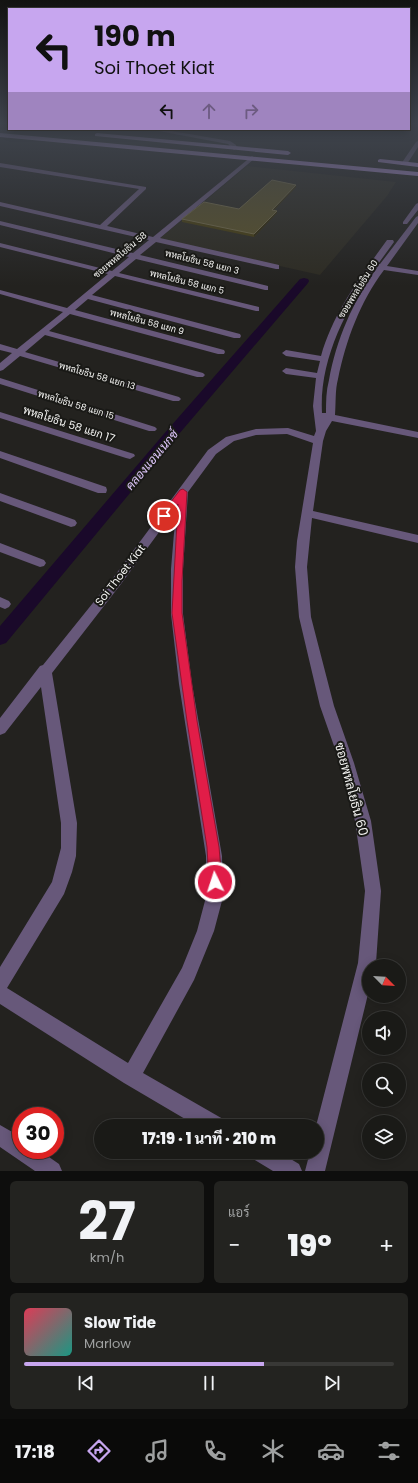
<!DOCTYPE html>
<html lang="th">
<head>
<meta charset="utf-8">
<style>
	body { margin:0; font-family:Poppins,Sarabun,sans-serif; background:#232320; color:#f1f3f6; height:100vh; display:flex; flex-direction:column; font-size:15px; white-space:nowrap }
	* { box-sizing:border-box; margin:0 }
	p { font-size:13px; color:#9fa1a1 }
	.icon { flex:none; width:22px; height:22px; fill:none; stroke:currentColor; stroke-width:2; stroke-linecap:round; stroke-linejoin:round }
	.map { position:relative; height:1171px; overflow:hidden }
	.side { display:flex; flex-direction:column; gap:10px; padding:10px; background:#0e0e0d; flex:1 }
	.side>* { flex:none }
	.guide { position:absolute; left:8px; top:8px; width:402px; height:122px; border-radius:0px; box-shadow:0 2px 10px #0003,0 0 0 1px #383836; background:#c7a6ef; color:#111; overflow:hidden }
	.needle { width:26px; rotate:114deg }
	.tools { position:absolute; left:362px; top:959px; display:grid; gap:8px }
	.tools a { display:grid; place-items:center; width:44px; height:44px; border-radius:50%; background:#1a1a17; box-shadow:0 2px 10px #0003,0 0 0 1px #383836; font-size:20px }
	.speed { position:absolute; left:12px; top:1107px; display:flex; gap:8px; font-size:20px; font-weight:700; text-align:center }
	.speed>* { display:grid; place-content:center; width:52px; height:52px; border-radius:50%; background:#1a1a17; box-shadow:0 2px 10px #0003,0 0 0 1px #383836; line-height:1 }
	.speed .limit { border:6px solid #d22; background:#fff; color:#111 }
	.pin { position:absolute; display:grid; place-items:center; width:34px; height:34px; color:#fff; margin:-17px; border:2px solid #fff; border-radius:50%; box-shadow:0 1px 4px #0007 }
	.me { position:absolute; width:44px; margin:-22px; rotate:356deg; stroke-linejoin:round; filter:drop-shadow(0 0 3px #0008) }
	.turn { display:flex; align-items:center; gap:14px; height:84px; padding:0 20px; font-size:18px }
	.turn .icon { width:52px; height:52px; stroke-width:2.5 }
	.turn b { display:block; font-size:28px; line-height:34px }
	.lanes { display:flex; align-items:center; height:38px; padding:0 20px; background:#0003; justify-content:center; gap:20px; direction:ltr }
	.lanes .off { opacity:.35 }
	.big { font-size:30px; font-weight:800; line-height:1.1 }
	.side .tile { flex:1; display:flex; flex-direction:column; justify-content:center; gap:6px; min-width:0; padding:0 14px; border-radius:6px; background:#232320 }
	.side .dial { align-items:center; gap:0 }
	.dial b { font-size:52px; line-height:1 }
	.song { display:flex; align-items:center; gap:12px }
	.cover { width:48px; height:48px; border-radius:6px; background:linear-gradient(135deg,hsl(350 70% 55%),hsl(170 70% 35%)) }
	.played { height:4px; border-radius:2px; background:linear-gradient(90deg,#c7a6ef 65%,#383836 65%) }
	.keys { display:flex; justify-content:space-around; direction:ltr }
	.heat { display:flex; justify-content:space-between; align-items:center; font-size:22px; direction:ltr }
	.side .tiles { flex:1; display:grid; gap:10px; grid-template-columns:1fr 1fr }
	.tile:last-child { grid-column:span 2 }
	.trip { position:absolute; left:94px; top:1119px; width:230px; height:40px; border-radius:20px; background:#1a1a17; box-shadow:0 2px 10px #0003,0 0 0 1px #383836; font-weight:800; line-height:40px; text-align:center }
	.dock { display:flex; height:64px; justify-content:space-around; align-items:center; background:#0a0a09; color:#9fa1a1 }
	.dock .icon { width:28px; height:28px }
	.dock .current { color:#c7a6ef }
	.dock b { font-size:18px; color:#f1f3f6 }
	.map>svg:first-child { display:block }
	.built { fill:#2d2b22 }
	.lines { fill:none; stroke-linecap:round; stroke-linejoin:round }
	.canal { fill:#1a092a; fill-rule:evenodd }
	.street { fill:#67587a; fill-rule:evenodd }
	.primary { fill:#ad8dd3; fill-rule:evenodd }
	.wall { fill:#473e11 }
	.shaded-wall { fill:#312a0c }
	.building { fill:#595129; stroke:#726a48 }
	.route { fill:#e11d48; stroke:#92132f }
	.labels { text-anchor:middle; stroke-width:4; stroke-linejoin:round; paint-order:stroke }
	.far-street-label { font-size:9px; fill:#f3f3f1; stroke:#191916 }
	.street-label { font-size:11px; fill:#f3f3f1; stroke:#191916 }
	.water-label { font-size:12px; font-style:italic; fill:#e0c8fd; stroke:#191916 }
	.near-street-label { font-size:13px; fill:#f3f3f1; stroke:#191916 }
</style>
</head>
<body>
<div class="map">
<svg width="418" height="1171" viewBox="0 0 418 1171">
	<rect width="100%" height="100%" fill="#23221f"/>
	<path class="built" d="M247 166 396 182 387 196 320 275 159 239Z"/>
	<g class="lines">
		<path class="canal" d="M304 278 308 279 309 281 308 283 173 441 6 643 0 645V626L163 435 300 279Z"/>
		<path class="street" d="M148 129H160L230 141 236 145 237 148 234 150 228 144Z
			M418 141V147L407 164 402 165 401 164 416 142Z
			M252 156 255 158 254 159 160 238 279 265V269H276L156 242 140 255 268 286V290H265L136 259 119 273 259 307V311H256L115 276 92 295 240 334 241 336 240 338H234L88 299 75 310 224 350 225 352 224 354H218L70 314 49 331 203 373 205 375 203 377H197L45 335 25 352 179 397 181 399 179 401H173L20 356 3 370 0 371V363L12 353 0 350V344L17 349 63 312 0 294V290L67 308 108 274 0 247V243L112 271 129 257 0 225V221L133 253 149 240 0 206V202L100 225 139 189 0 167V163L146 187V189L107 226 153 237Z
			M418 203V210L407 224H403V222L416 204Z
			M418 216V223L387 266 418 271V275L384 270C360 302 346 340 338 379 335 390 336 403 335 415L418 432V438L332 421 326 431 323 441 313 511 418 535V543L312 518 307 567 311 617 334 706 354 763 371 821 381 891 376 963 375 966H369V990L325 1171H305L310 1152H317L316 1126 358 963 365 891 355 821 340 763 320 706 299 617 295 567 297 541 313 443 287 434 256 435 234 441 216 454 188 492 183 569V614L192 684 222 856 223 897 214 931 194 980 143 1073 223 1119 226 1126H197L124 1083 0 1004V967L52 882 61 848V823L41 687 5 733 0 735V718L40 666 43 665 113 578 208 450 226 437 256 429 288 428 314 436 316 431 313 406 316 378 286 374 282 371 286 368 317 373 320 361 286 356 282 353 286 350 321 356C333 313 361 276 387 240H393L394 242 378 264H380L416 217ZM375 268H377C353 301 336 340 329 380 326 391 326 402 326 413H322C319 361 345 310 375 268ZM176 509 171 569V614L179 684 206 856V897L197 931 182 968 128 1063 7 988 64 894 72 872 76 856 77 823 52 673 121 584Z
			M0 378 155 427 157 429 155 431H149L0 384Z
			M0 412 134 454 135 456 130 459 126 458 0 418Z
			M0 451 106 487 107 490 106 493H98L0 458Z
			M0 493 75 520 77 523 75 526 71 527 0 501Z
			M0 543 44 560 46 563 44 566 40 567 0 552Z
			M0 597 9 601 11 604 9 607 5 609 0 607Z
			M0 1125 21 1137V1150H39L59 1164 62 1171H35L0 1147Z
			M250 1152H279L299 1164 302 1171H273L253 1159Z"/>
		<path class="primary" d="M0 133 418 172V176L0 137Z
			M97 133 288 151 291 153 288 155 95 136V134Z
			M380 159 418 163V167L378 162V160Z"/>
	</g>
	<path class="wall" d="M365 129H386L383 132Z
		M296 185V187L274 210 277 213 254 237 182 222V219L239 209Z"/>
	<path class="shaded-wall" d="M296 185V187L272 212V210Z
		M277 211V213L254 237V234Z"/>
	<path class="building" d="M272 180 296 185 272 210 277 211 254 234 182 219 204 202 239 209Z"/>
	<linearGradient id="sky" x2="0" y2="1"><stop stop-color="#131311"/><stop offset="0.43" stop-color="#3f444d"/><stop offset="1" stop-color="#3f444d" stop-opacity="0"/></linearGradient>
	<rect width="418" height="286" fill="url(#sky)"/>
	<path class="route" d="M183 489 187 492 182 581V613L197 721 219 847 222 882 220 887 215 889 211 887 209 882 207 847 187 721 172 613 178 504 167 518 164 519 160 516 180 490Z"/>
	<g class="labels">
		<g class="far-street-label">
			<text transform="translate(120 255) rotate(-40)" y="3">ซอยพหลโยธิน 58</text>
			<text transform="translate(202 262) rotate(14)" y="3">พหลโยธิน 58 แยก 3</text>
			<text transform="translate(187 282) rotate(14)" y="3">พหลโยธิน 58 แยก 5</text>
			<text transform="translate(358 289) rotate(-58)" y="3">ซอยพหลโยธิน 60</text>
			<text transform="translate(147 322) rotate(15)" y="3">พหลโยธิน 58 แยก 9</text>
			<text transform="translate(97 376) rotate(16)" y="3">พหลโยธิน 58 แยก 13</text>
			<text transform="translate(76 405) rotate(17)" y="3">พหลโยธิน 58 แยก 15</text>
		</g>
		<g class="street-label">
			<text transform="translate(69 424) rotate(18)" y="4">พหลโยธิน 58 แยก 17</text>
			<text transform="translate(120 575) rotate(-52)" y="4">Soi Thoet Kiat</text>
		</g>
		<g class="water-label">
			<text transform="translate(152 460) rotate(-50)" y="4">คลองแอนเนกซ์</text>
		</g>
		<g class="near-street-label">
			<text transform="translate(352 789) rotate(75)" y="5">ซอยพหลโยธิน 60</text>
		</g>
	</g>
</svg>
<div class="tools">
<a><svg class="needle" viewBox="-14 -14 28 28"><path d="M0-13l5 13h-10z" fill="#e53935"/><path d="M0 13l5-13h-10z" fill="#9fa1a1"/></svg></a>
<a><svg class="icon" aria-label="sound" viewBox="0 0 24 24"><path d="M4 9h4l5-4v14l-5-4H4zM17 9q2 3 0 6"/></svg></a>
<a><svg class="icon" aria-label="search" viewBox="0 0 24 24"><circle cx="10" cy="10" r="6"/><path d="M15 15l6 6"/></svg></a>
<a><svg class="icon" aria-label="layers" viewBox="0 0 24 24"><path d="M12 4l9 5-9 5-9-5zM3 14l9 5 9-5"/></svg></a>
</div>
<div class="speed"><div class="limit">30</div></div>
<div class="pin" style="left:164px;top:516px;background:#d93025"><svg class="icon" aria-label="arrive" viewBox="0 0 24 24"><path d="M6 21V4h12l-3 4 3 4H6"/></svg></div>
<svg class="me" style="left:215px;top:882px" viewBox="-20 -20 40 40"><circle r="17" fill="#e11d48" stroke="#fff" stroke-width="3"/><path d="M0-11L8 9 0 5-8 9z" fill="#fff"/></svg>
<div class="trip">17:19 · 1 นาที · 210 m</div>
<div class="guide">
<div class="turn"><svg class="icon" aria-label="left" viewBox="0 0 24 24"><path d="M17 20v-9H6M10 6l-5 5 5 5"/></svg><div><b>190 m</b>Soi Thoet Kiat</div></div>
<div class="lanes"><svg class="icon" aria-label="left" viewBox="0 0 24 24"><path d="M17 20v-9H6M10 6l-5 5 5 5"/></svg><svg class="icon off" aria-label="ahead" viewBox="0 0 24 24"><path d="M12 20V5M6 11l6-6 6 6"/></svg><svg class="icon off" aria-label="right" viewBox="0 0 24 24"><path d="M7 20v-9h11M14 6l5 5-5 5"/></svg></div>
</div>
</div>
<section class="side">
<div class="tiles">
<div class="tile dial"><b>27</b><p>km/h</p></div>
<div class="tile"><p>แอร์</p>
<div class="heat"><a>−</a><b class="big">19°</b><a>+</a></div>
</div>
<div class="tile">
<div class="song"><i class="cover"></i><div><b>Slow Tide</b><p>Marlow</p></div></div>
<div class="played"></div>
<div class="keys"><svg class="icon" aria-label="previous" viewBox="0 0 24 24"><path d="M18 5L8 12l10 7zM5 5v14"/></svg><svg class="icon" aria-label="pause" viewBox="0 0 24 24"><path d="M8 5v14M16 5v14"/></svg><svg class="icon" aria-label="next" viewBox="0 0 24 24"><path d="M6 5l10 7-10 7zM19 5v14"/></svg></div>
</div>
</div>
</section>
<nav class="dock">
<b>17:18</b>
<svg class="icon current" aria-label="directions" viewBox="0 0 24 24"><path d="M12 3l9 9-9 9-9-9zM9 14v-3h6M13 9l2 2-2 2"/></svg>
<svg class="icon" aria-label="music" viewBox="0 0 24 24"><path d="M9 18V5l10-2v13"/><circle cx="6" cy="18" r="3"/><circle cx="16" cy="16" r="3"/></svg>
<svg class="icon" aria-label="phone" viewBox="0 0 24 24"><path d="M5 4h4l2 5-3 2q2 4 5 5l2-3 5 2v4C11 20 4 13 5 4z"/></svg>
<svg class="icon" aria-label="climate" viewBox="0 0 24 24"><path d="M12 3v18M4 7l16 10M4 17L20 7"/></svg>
<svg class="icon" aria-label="car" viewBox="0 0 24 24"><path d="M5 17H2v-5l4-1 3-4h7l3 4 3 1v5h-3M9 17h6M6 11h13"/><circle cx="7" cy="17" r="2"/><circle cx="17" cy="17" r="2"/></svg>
<svg class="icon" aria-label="filters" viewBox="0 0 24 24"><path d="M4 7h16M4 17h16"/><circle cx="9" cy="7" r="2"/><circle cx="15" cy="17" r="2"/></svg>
</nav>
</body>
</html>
